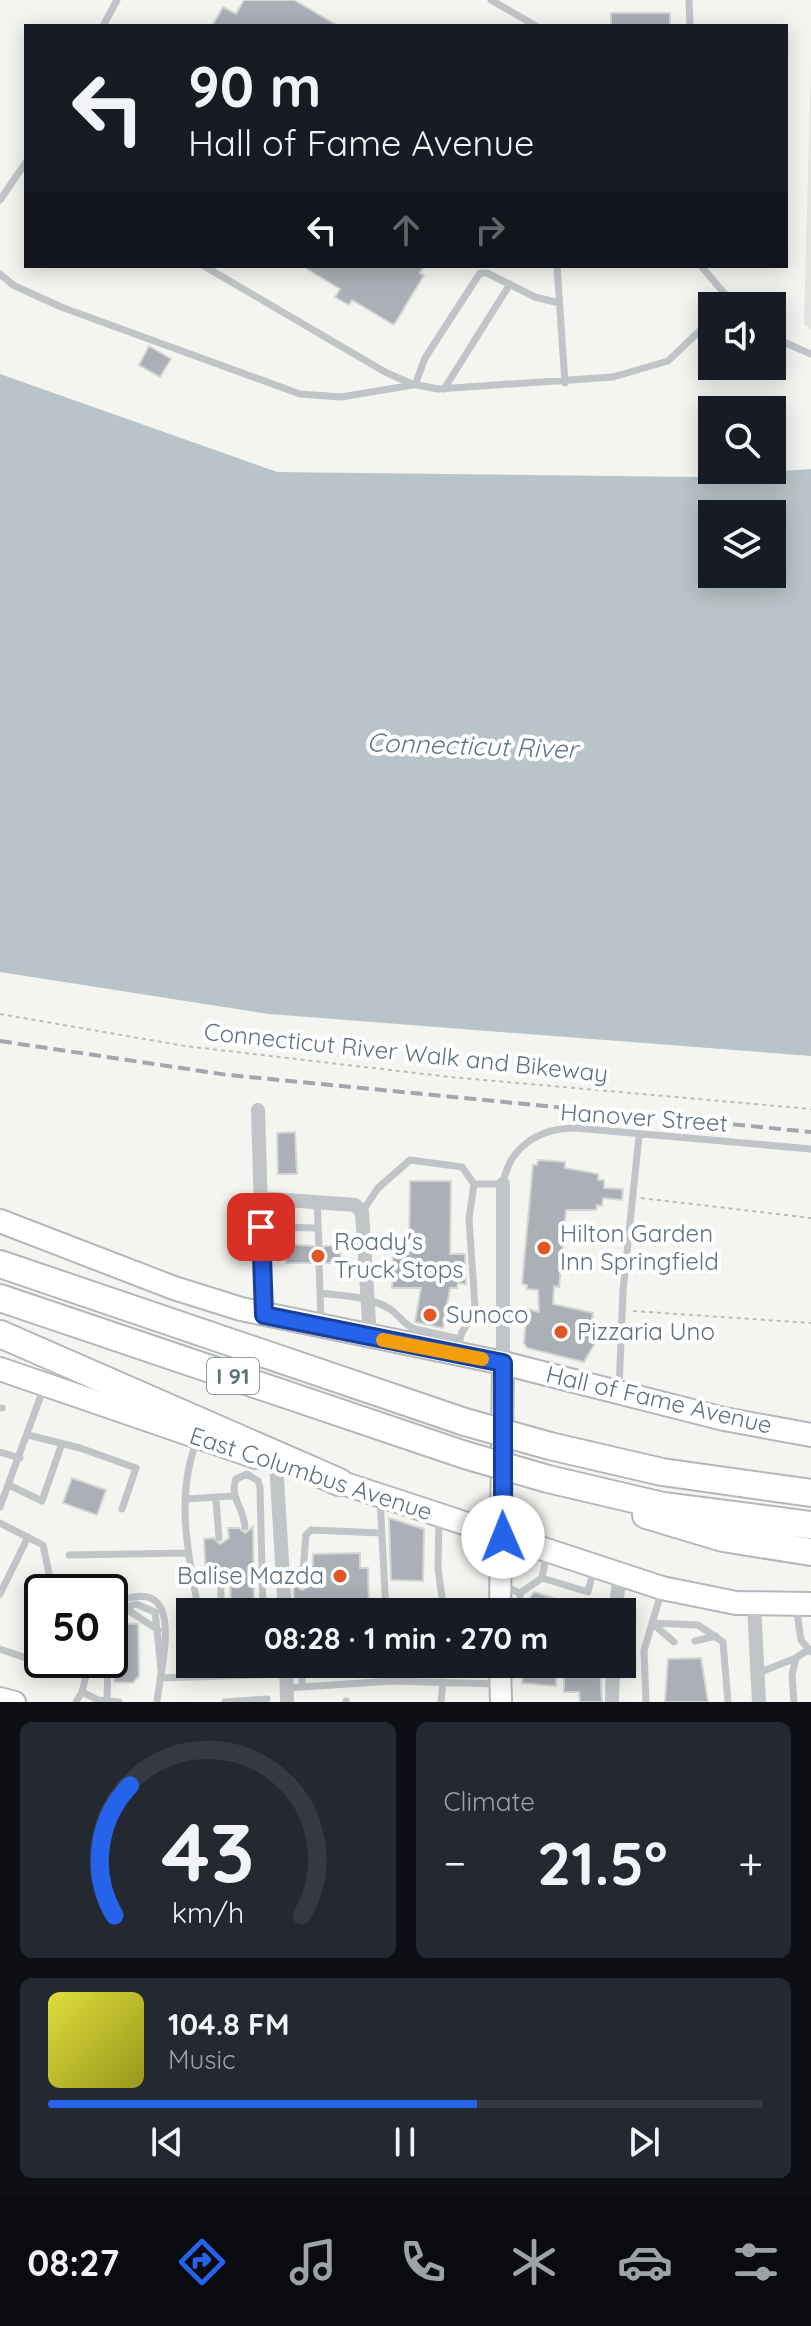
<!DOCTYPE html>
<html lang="en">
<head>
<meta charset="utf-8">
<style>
	body { margin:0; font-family:Quicksand,sans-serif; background:#242831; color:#f1f3f6; height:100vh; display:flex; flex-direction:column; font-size:30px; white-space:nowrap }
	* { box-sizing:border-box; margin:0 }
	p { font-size:26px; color:#9ea1a6 }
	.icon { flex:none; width:44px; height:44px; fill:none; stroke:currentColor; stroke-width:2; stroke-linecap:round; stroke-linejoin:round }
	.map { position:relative; height:1702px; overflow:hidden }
	.sheet { display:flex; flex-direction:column; gap:20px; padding:20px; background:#0d0f14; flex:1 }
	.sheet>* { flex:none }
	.banner { position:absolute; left:24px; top:24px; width:764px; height:244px; border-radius:0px; box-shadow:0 4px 20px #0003; background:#171b24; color:#f1f3f6; overflow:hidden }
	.tools { position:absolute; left:698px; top:292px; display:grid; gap:16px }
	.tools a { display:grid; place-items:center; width:88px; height:88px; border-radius:0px; background:#171b24; box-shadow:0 4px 20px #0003; font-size:40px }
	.speed { position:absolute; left:24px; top:1574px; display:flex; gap:16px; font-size:40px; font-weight:700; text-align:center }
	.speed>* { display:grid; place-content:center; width:104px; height:104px; border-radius:50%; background:#171b24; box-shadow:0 4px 20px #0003; line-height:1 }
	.speed .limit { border:4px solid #111; border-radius:12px; background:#fff; color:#111 }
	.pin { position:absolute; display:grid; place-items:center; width:68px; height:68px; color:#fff; margin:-34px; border-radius:16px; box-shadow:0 4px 12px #0006 }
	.me { position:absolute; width:88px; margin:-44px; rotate:359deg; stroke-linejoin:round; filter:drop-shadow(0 0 6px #0008) }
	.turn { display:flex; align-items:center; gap:28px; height:168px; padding:0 32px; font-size:36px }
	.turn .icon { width:104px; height:104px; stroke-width:2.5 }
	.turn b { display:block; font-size:56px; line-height:68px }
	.lanes { display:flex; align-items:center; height:76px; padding:0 32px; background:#0003; justify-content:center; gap:40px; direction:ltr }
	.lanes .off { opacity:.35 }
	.big { font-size:60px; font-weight:700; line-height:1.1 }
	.sheet .tile { flex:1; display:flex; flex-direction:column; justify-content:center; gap:12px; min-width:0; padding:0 28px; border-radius:12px; background:#242831 }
	.sheet .dial { align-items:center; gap:0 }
	.dial svg { height:208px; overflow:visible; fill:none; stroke:#363941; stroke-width:7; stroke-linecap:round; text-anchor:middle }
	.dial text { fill:#f1f3f6; stroke:none }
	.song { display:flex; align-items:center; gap:24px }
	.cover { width:96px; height:96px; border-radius:12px; background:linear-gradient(135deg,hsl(60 70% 55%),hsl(60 70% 35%)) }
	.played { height:8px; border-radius:4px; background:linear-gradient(90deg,#2563eb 60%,#363941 60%) }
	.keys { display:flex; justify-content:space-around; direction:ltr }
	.heat { display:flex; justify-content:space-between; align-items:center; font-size:44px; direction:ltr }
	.sheet .tiles { flex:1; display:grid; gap:20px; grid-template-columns:1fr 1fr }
	.tile:last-child { grid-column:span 2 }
	.trip { position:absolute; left:176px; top:1598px; width:460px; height:80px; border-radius:0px; background:#171b24; box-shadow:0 4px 20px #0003; font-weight:700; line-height:80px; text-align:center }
	.tabs { display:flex; height:128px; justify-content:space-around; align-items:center; background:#090b0e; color:#9ea1a6 }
	.tabs .icon { width:56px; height:56px }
	.tabs .current { color:#2563eb }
	.tabs b { font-size:36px; color:#f1f3f6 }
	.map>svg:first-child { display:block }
	.built { fill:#e4e5e3 }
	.water { fill:#b9c4c8; fill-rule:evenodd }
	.building { fill:#aab0b6; stroke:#d5d5d3; stroke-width:2 }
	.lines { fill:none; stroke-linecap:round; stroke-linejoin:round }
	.secondary-casing { stroke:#b4b8bc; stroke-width:24 }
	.primary-casing { stroke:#b4b8bc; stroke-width:26 }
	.highway-casing { stroke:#b4b7ba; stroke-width:30 }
	.path { stroke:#bbbdbf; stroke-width:2; stroke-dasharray:4 4; stroke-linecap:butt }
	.lane { stroke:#c1c5c8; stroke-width:7 }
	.street { stroke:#c1c5c8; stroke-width:14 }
	.secondary { stroke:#fff; stroke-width:20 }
	.primary { stroke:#fff; stroke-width:22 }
	.highway { stroke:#fff; stroke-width:26 }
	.rail { stroke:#a2a7ad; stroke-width:4; stroke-dasharray:12 6; stroke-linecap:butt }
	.highway-bridge-casing { stroke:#b4b7ba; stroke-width:30; stroke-linecap:butt }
	.highway-bridge { stroke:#fff; stroke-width:26 }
	.route-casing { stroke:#184099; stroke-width:20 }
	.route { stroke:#2563eb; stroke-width:14 }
	.slow { stroke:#f59e0b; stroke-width:14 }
	.poi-dot { fill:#e15623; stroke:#fff; stroke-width:3 }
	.labels { text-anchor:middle; stroke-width:8; stroke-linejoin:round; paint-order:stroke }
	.shield { fill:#fff; stroke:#929ca7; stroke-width:2 }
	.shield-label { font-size:22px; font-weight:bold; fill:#637281 }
	.street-label { font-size:24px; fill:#637281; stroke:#fff }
	.poi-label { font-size:24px; fill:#637281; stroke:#fff; text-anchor:start }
	.water-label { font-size:26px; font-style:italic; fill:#637a85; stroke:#fff }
</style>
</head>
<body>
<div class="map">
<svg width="811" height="1702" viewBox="0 0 811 1702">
	<rect width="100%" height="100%" fill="#f4f4f0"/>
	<path class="built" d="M811 63V329L804 324Z"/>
	<path class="water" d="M0 374 277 472 696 477 811 469V1056L269 1014 0 972ZM712 514H772V574H712Z"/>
	<path class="building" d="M244 0H294L338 26H212L223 7 236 14Z
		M611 13H670V26H611Z
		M302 266H424L420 273 424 275 394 325 352 300 349 305 335 297 340 289Z
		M149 346 171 359 160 377 139 365Z
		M295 1132 297 1174H278L277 1133Z
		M538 1160 565 1162V1168L598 1174V1180H604V1188L623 1189 622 1200 603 1198 602 1206 597 1205 596 1210H566L559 1287 554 1286 553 1304 593 1313 589 1342 595 1343 584 1362 527 1348 524 1343 527 1309 539 1312 538 1290 527 1289V1285L522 1284 533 1165H537Z
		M410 1181H451L450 1254H465L466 1284 458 1283 457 1288H450L443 1328 415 1322 421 1288H392L393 1253 409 1254Z
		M285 1244 313 1246 319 1252 325 1246H340L341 1263H326L320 1257 312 1263H286Z
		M72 1478 106 1490 97 1515 63 1503Z
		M389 1518 424 1529 423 1581 391 1580Z
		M253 1527 254 1604 247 1599 242 1606H231L230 1578 220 1572 214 1578 206 1579 204 1539 213 1538 220 1544 229 1538 228 1528H239L245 1533Z
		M360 1553V1568H368L369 1612H295L293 1584 302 1590 312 1584 313 1554Z
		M534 1592 556 1599V1612L526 1604Z
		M119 1623 138 1624 139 1676 133 1683 114 1682 111 1629H118Z
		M701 1658 708 1702H665L668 1659Z
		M524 1666H556V1686L522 1683Z
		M600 1669 602 1702H580L579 1692H564V1677H577L576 1671Z"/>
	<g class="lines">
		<g class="secondary-casing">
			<path id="secondary" d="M500 1612 503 1363
				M500 1664 501 1702
				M0 1698 15 1702"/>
		</g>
		<g class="primary-casing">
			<path id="primary" d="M0 1221 174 1288 241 1309 503 1363 724 1419 811 1435
				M0 1369 256 1457
				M324 1477 662 1588 736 1603 811 1604"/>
		</g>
		<g class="highway-casing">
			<path id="highway" d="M0 1264 465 1422
				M0 1298 465 1455
				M0 1334 339 1482
				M550 1446 662 1472 811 1493
				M548 1479 663 1506 811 1525
				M646 1515 723 1538 811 1552"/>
		</g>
		<path class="path" d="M0 1014 185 1046 450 1077 811 1109
			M641 1198 811 1218
			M633 1311 811 1323"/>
		<path class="lane" d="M491 0 536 26
			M689 0 690 26
			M103 26 117 0
			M0 200 26 162
			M204 266 385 372 412 384 438 389 613 377 668 361 712 319
			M557 266 565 383
			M701 266 730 300 724 306
			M0 274 13 285 61 307 300 394 341 397 413 385
			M772 337 811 354
			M415 385 425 358 480 273H487L535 297 559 303
			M444 389 510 284
			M317 1202 319 1246
			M362 1212 378 1188 410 1160 462 1167 474 1184
			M261 1227 318 1228
			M319 1263 321 1321
			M320 1293C344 1296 369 1296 390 1309 400 1316 404 1325 415 1329
			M501 1318 482 1315 475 1307 469 1219 474 1184H503C509 1146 540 1128 576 1128L811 1149
			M414 1333 415 1329 460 1339
			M459 1343 462 1332 477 1310
			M619 1389 623 1291 639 1136
			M0 1408H2
			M28 1435 80 1448 136 1468 122 1509
			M197 1440C175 1496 188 1555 199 1612
			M0 1452 20 1458
			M11 1486 42 1501 61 1446
			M380 1498 386 1612
			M185 1499 233 1496
			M216 1500 219 1538
			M0 1507 44 1387
			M439 1517 438 1568 444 1612
			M0 1523 43 1545 53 1592
			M245 1527C244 1509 229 1496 236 1479L247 1474 258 1481 260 1488 263 1612
			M69 1555 188 1553
			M220 1578 222 1612
			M542 1578 588 1592 594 1568
			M302 1584 306 1535 311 1530 381 1533
			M501 1585 520 1593 542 1578 547 1553
			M662 1590 652 1623 698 1625 723 1642 728 1702
			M0 1594 28 1537
			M110 1605C190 1567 161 1662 157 1702
			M796 1606 801 1640 811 1652
			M125 1608 158 1630
			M248 1612V1605
			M520 1612V1593
			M110 1621 116 1611 136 1604 155 1612 161 1669
			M695 1641 716 1636
			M0 1649 29 1659 42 1624
			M302 1664V1687
			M390 1664 392 1681
			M758 1673 796 1658
			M160 1678 286 1674
			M287 1688 392 1681 498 1684
			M82 1692 98 1700 119 1702
			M107 1701 108 1660
			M76 1702 82 1692 90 1660
			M225 1702 267 1699
			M346 1702V1701
			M441 1702 443 1682
			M646 1702 644 1651 652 1623 674 1642
			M794 1702 792 1675 796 1658 809 1649"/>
		<path class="street" d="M258 1110 264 1315
			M503 1184V1363
			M260 1198 355 1205 362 1212 370 1337
			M276 1462 285 1612
			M754 1605 759 1702
			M615 1612 620 1575
			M286 1664 287 1702
			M612 1702 613 1664"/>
		<use href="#secondary" class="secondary"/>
		<use href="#primary" class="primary"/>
		<use href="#highway" class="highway"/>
		<path class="rail" d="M0 1041 228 1075 811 1132"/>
		<g class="highway-bridge-casing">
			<path id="highway-bridge" d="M465 1422 550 1446
				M465 1455 548 1479"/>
		</g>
		<use href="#highway-bridge" class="highway-bridge"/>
	</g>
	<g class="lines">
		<g class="route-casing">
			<path id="route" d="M261 1227 264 1315 503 1363V1537"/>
		</g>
		<use href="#route" class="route"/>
		<path class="slow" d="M383 1340 482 1359"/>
	</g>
	<g class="poi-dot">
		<circle cx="544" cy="1248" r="8"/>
		<circle cx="318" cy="1256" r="8"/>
		<circle cx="430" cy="1315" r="8"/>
		<circle cx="561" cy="1332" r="8"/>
		<circle cx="340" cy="1576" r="8"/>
	</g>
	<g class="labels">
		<rect class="shield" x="207" y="1358" width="52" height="36" rx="6"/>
		<g class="shield-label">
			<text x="233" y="1384">I 91</text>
		</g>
		<g class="street-label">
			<text transform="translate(406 1053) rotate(6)" y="8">Connecticut River Walk and Bikeway</text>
			<text transform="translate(644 1118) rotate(4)" y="8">Hanover Street</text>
			<text transform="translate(659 1400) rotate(13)" y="8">Hall of Fame Avenue</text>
			<text transform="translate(311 1474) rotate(18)" y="8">East Columbus Avenue</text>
		</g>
		<g class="poi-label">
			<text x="560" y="1242">Hilton Garden<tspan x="560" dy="28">Inn Springfield</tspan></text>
			<text x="334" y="1250">Roady's<tspan x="334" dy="28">Truck Stops</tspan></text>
			<text x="446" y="1323">Sunoco</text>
			<text x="577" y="1340">Pizzaria Uno</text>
			<text x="324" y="1584" text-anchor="end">Balise Mazda</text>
		</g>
		<g class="water-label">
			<text transform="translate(472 746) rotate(2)" y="9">Connecticut River</text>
		</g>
	</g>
</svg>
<div class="tools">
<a><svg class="icon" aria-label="sound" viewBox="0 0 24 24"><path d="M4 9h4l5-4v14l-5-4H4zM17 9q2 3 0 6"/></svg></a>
<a><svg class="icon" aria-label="search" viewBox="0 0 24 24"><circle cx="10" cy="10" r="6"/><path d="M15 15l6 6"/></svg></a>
<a><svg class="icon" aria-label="layers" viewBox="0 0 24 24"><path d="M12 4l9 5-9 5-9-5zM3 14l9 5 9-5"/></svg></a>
</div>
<div class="speed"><div class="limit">50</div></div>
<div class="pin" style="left:261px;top:1227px;background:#d93025"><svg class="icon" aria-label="arrive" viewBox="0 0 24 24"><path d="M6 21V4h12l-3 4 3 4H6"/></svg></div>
<svg class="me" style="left:503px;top:1537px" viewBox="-20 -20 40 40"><circle r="19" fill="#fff"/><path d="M0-13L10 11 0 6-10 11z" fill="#2563eb"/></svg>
<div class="trip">08:28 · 1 min · 270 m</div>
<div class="banner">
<div class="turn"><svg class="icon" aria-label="left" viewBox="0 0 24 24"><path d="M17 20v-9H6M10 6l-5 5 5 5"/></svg><div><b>90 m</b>Hall of Fame Avenue</div></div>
<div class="lanes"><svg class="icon" aria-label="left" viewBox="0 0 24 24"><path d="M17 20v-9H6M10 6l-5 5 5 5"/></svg><svg class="icon off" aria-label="ahead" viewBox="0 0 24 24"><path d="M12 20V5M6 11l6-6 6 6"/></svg><svg class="icon off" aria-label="right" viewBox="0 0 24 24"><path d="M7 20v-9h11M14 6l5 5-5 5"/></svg></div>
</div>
</div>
<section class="sheet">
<div class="tiles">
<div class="tile dial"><svg viewBox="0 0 100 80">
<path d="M14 69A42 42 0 1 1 86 69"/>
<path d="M14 69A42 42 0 0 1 20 19" stroke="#2563eb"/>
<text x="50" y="56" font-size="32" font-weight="700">43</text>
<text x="50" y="72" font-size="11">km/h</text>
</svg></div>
<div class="tile"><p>Climate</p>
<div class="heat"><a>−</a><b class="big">21.5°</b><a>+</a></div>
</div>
<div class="tile">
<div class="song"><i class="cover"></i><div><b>104.8 FM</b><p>Music</p></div></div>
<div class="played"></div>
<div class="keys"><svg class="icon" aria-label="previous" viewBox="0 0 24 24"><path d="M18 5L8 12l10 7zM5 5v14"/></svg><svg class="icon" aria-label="pause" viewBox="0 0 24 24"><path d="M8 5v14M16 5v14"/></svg><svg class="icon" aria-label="next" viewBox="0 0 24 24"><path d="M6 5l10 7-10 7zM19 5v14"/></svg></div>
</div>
</div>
</section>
<nav class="tabs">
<b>08:27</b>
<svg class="icon current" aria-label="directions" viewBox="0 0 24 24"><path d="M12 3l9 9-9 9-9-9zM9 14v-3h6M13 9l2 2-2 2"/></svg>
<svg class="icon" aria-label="music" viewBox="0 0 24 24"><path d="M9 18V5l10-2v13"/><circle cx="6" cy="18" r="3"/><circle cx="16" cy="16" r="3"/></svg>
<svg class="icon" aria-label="phone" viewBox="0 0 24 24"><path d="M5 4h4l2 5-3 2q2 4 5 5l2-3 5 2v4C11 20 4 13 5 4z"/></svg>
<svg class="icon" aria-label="climate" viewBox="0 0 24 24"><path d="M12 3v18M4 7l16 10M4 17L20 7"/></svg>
<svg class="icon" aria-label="car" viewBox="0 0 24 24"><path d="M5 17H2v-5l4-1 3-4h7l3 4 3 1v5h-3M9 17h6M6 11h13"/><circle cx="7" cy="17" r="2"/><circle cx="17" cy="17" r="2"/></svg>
<svg class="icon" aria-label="filters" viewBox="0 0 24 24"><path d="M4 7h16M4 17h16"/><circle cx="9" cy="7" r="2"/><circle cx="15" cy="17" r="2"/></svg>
</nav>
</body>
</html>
